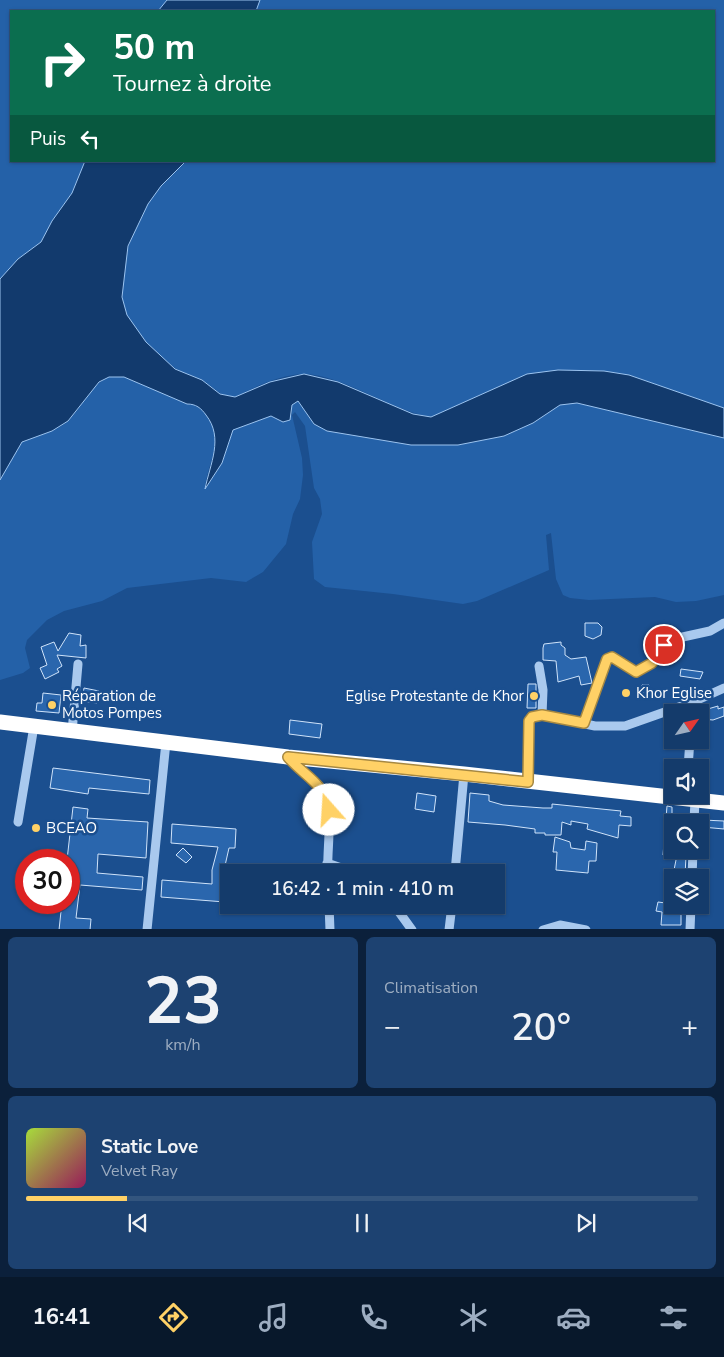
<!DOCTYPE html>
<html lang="fr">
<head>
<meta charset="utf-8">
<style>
	body { margin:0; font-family:"Nunito Sans",sans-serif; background:#1d4271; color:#f1f3f6; height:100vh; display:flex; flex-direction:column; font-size:19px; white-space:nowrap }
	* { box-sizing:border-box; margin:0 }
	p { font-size:16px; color:#9dadc1 }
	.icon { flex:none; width:28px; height:28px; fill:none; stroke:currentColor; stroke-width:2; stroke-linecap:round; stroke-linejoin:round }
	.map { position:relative; height:929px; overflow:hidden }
	.sheet { display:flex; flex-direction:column; gap:8px; padding:8px; background:#0b203b; flex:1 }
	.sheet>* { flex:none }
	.banner { position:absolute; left:10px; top:10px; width:705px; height:152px; border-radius:0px; box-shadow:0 1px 4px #0004,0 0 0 1px #33557e; background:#0b6e4f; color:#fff; overflow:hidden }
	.needle { width:32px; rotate:56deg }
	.tools { position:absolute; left:664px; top:704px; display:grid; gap:10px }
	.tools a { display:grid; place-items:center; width:45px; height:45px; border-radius:0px; background:#143b6b; box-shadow:0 1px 4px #0004,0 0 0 1px #33557e; font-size:25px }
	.speed { position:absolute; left:15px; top:849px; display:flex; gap:10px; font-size:25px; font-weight:700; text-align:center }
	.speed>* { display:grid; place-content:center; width:65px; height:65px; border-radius:50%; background:#143b6b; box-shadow:0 1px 4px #0004,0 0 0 1px #33557e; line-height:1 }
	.speed .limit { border:8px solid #d22; background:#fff; color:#111 }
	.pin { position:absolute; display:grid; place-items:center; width:42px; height:42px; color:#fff; margin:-21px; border:2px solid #fff; border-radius:50%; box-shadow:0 1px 5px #0007 }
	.me { position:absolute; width:55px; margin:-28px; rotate:341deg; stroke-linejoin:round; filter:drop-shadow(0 0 4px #0008) }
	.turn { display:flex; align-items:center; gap:18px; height:105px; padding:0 20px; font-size:22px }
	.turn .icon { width:65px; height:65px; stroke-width:2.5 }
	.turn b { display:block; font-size:35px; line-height:42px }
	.then { display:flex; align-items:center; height:48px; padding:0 20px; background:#0003; gap:10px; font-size:19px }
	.big { font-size:38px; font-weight:600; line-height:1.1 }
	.sheet .tile { flex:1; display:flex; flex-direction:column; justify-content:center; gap:8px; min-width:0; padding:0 18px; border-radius:8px; background:#1d4271 }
	.sheet .dial { align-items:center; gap:0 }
	.dial b { font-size:65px; line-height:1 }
	.song { display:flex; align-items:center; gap:15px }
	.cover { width:60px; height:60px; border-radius:8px; background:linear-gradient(135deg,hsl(80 70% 55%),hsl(330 70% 35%)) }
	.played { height:5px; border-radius:2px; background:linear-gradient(90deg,#ffd166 15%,#33557e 15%) }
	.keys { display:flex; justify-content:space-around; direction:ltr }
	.heat { display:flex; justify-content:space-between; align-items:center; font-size:28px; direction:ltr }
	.sheet .tiles { flex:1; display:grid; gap:8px; grid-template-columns:1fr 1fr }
	.tile:last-child { grid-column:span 2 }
	.trip { position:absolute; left:220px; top:864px; width:285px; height:50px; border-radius:0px; background:#143b6b; box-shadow:0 1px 4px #0004,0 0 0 1px #33557e; font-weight:600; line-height:50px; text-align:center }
	.tabs { display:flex; height:80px; justify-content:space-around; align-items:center; background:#08182b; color:#9dadc1 }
	.tabs .icon { width:35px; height:35px }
	.tabs .selected { color:#ffd166 }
	.tabs b { font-size:22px; color:#f1f3f6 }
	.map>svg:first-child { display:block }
	.green { fill:#2461a8 }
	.water { fill:#123a6d; stroke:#9cc4f0 }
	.building { fill:#2a66ad; stroke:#cfe3fa }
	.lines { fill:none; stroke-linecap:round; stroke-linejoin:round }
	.minor { stroke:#a9c9ee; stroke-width:9 }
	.highway { stroke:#fff; stroke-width:15 }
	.route-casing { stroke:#a68842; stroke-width:12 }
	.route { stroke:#ffd166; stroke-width:9 }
	.poi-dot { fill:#ffd166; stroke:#1b4f8f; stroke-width:2 }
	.labels { text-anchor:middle; stroke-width:5; stroke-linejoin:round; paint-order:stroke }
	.poi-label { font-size:15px; fill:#fff; stroke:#1b4f8f; text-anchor:start }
</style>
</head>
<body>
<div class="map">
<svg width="724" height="930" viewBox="0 0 724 930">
	<rect width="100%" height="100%" fill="#1b4f8f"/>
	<path class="green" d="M0 0H167L158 11H11V161H85L72 193 52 221 41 242 18 259 0 279Z
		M260 0H724V408L629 375 604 371 558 370 431 417C389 410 344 375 304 374 281 374 255 387 235 397 220 397 214 387 202 380 186 372 180 374 165 360 151 347 133 333 126 314 113 275 135 215 162 185 169 177 179 170 186 161H714V11H256Z
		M109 377H124L187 404C196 404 201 409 207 415 225 439 208 462 205 487L222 463 233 430 271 416 283 422 292 415V405L298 401 314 424 327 431 411 445H458L504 436 533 423 560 405 577 403 724 438V595L696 601 676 602 655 597 589 600 570 598 563 595 556 579 551 533 546 535 549 570 477 601 463 604 393 594 325 587 314 579 312 542 322 514 320 499 314 488 305 426 295 412 292 415 302 458 303 475 300 499 293 514 286 544 263 572 246 582 211 578 127 588 102 601 64 611 47 620 27 640 25 648 30 668 23 673 0 680V480L22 442C37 436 57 432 69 420 83 406 90 386 109 377Z"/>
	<path class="water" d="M167 0H260L256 11H158Z
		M85 161H186L161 186 148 204 128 246 122 297 127 315 146 342 175 369 202 380 220 394 235 397 270 382 304 374 338 382 413 414 431 417 527 374 558 370 604 371 629 375 724 408V438L577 403 560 405 533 423 504 436 458 445H411L327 431 314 424 298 401 292 405 290 420 283 422 271 416 233 430 222 463 205 489C210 464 224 438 206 415 201 408 196 404 187 404L124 377H109L99 382 68 421 52 431 22 442 0 480V279L18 259 41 242 52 221 72 193Z"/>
	<path class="building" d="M585 623H598L602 627 601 635 593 639 585 636Z
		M69 633 81 635 80 646 86 645V658L57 655 62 666 57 669 59 672 45 679 40 668 47 665 41 647 54 642 58 651Z
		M561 642V645L565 648V655L571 659 586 657 592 683 581 685 579 676 558 682 556 661 543 660V648L544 644Z
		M681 669 703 672 700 679 680 676Z
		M528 684H536V708H527Z
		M642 685H649L650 695 643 696Z
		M84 688 99 691 97 703 82 701Z
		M43 693 61 695 59 713 36 711 37 703H42Z
		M718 706V709L724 707V716L713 720 702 719 701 711Z
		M290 720 322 724 320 738 289 734Z
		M53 768 150 780 149 794 89 788 88 794 50 788Z
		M417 793 436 796 434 812 415 809Z
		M470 793 489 795V801L503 805 543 808H552V804L621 811 620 816 631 817V826L619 825 618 838 587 829 588 824 571 821V825L562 822 561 835H545V833H535V829L505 825 468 822Z
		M667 806 672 807V815L688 818V822H672L670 856 663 855Z
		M73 807 88 809 87 818 148 822 146 858 98 854 97 873 143 877 142 890 80 885 76 918 91 919 90 930H59L62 902H69V860H67Z
		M703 820 724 821V829L702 827Z
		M172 824 236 829 235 848H229L224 870 227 871 225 902 161 897 162 880 212 884V870L218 847 171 843Z
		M555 837 570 842 571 848 585 850 586 841 597 843 596 861H589L588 873 556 870 557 852H553Z
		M183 848 192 857 186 863 176 855Z
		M677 855 686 856 685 876 674 870Z
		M658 902 681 905V925H661L662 912 656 911Z"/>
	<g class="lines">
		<path class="minor" d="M539 666 543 690 542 715
			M584 723 607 659 613 657 636 672 652 663 669 640 710 631 724 623
			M72 732 78 664
			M288 758C298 769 309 776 320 786 336 801 326 851 328 872
			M688 768 690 740
			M528 781 529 721 532 717 542 715 595 726H625L693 702 724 688
			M18 822 34 726
			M694 822 695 800
			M327 863 353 872
			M455 872 464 774
			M692 878 693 850
			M329 905 330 930
			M394 905 412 930
			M147 930 166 742
			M449 930 452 905
			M543 930 560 925 586 930
			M690 930 691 905"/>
		<path class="highway" d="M0 722 288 757 464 774 724 803"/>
	</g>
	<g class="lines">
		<g class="route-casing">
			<path id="route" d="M329 810C324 782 305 777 288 757L528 782 529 721 532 717 542 715 584 723 607 659 612 657 636 672 652 663 664 645"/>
		</g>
		<use href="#route" class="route"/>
	</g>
	<g class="poi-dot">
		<circle cx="626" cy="693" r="5"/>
		<circle cx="534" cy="696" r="5"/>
		<circle cx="52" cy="705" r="5"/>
		<circle cx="36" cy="828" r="5"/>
	</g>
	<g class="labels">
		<g class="poi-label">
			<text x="636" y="698">Khor Eglise</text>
			<text x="62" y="701">Réparation de<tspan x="62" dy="17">Motos Pompes</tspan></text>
			<text x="524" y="701" text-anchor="end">Eglise Protestante de Khor</text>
			<text x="46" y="833">BCEAO</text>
		</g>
	</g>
</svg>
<div class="tools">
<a><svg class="needle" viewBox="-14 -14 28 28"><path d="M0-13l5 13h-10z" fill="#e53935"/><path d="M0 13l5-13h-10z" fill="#9dadc1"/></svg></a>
<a><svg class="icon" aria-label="sound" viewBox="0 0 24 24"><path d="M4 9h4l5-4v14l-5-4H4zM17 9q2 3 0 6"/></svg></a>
<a><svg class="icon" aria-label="search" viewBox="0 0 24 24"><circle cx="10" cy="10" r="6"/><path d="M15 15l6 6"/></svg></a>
<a><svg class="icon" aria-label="layers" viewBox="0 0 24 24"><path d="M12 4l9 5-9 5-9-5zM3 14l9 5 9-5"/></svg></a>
</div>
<div class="speed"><div class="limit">30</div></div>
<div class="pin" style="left:664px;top:645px;background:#d93025"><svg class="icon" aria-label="arrive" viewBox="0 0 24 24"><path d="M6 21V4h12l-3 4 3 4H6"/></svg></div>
<svg class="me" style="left:329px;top:810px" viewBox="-20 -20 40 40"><circle r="19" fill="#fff"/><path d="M0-13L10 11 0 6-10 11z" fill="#ffd166"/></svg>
<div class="trip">16:42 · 1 min · 410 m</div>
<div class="banner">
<div class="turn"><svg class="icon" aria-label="right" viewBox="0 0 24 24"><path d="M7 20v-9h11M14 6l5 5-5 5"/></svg><div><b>50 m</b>Tournez à droite</div></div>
<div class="then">Puis<svg class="icon" aria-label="left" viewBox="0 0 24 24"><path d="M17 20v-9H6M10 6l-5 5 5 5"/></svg></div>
</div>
</div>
<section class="sheet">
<div class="tiles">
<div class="tile dial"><b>23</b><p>km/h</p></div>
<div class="tile"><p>Climatisation</p>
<div class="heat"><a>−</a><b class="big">20°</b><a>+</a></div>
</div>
<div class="tile">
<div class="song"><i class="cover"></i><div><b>Static Love</b><p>Velvet Ray</p></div></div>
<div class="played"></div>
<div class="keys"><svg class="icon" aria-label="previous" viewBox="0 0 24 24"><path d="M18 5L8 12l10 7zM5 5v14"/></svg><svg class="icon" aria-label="pause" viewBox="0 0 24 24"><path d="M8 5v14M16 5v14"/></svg><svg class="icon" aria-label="next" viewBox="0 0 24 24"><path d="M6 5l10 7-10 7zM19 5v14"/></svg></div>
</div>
</div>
</section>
<nav class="tabs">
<b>16:41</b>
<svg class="icon selected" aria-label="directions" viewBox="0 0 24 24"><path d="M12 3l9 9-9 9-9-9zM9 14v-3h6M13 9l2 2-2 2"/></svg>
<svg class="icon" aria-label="music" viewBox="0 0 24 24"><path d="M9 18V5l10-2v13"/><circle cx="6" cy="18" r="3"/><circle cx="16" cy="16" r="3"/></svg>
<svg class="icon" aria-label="phone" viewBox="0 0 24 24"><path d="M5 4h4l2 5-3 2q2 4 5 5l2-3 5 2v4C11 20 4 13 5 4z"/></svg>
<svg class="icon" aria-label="climate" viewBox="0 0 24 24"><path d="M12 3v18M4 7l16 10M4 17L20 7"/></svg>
<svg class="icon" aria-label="car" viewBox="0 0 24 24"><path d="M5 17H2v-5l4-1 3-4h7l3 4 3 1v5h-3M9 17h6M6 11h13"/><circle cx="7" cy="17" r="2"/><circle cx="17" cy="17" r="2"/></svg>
<svg class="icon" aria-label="filters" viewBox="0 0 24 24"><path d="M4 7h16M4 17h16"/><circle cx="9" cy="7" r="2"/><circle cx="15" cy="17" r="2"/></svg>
</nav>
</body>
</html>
